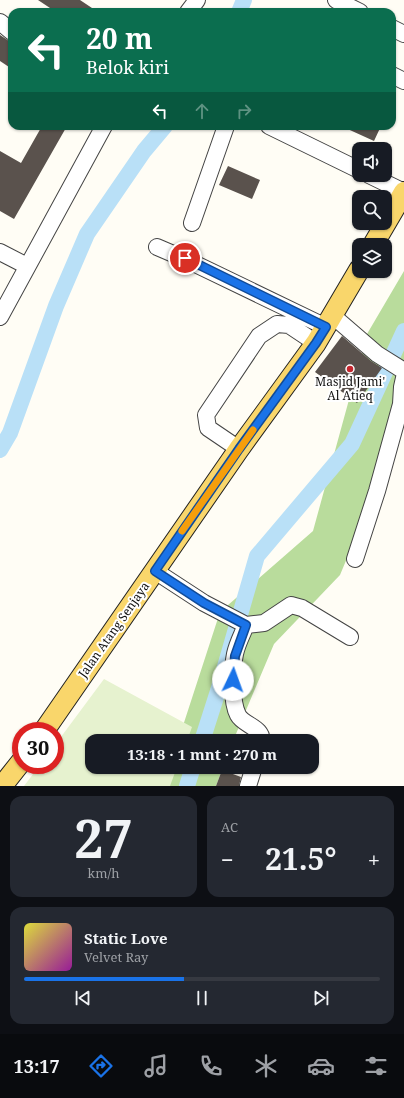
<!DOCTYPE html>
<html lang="id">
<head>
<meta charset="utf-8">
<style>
	body { margin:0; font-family:"Noto Serif",serif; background:#242831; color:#f1f3f6; height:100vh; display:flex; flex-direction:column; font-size:15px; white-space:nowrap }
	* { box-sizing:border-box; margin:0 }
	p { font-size:13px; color:#9ea1a6 }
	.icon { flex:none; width:22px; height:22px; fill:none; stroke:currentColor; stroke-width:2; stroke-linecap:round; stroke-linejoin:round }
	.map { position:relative; height:786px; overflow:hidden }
	.side { display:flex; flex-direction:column; gap:10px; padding:10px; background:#0d0f14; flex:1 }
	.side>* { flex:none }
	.guide { position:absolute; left:8px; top:8px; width:388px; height:122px; border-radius:12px; box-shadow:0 1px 3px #0004; background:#0b6e4f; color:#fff; overflow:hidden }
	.tools { position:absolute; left:352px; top:142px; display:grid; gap:8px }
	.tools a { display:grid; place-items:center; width:40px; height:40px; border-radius:8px; background:#171b24; box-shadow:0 1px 3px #0004; font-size:20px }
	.speed { position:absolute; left:12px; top:722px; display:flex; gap:8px; font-size:20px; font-weight:700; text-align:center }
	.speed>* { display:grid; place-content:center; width:52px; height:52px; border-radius:50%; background:#171b24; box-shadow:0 1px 3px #0004; line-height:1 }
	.speed .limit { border:6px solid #d22; background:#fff; color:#111 }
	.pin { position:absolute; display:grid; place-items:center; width:34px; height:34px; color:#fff; margin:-17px; border:2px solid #fff; border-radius:50%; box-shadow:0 1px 4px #0007 }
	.me { position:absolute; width:44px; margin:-22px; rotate:3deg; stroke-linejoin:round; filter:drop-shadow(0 0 3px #0008) }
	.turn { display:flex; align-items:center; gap:14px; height:84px; padding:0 12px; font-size:18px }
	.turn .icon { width:52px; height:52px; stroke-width:2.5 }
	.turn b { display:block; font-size:28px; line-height:34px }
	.lanes { display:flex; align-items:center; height:38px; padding:0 12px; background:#0003; justify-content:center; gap:20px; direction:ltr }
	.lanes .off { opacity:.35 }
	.big { font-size:30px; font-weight:700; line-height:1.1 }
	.side .card { flex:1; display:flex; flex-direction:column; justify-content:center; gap:6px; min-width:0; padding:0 14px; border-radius:12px; background:#242831 }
	.side .dial { align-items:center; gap:0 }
	.dial b { font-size:52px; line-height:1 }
	.song { display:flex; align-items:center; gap:12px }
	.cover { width:48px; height:48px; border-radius:6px; background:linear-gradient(135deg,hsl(60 70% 55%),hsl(300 70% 35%)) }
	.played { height:4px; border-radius:2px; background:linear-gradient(90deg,#1a73e8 45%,#363941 45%) }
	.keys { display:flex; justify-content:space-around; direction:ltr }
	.heat { display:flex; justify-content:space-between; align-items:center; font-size:22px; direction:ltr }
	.side .tiles { flex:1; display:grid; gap:10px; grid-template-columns:1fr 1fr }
	.card:last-child { grid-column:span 2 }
	.trip { position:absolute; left:85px; top:734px; width:234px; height:40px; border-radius:12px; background:#171b24; box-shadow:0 1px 3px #0004; font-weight:700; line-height:40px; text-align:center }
	.tabs { display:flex; height:64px; justify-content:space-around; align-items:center; background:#090b0e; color:#9ea1a6 }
	.tabs .icon { width:28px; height:28px }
	.tabs .selected { color:#1a73e8 }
	.tabs b { font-size:18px; color:#f1f3f6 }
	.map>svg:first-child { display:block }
	.forest { fill:#b9dc9c }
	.pitch { fill:#e6f2cf }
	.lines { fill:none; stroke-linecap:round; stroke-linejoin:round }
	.canal { stroke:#b9e0f7; stroke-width:16 }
	.building { fill:#5a524d }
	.minor-casing { stroke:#444; stroke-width:18 }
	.major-casing { stroke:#222; stroke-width:22 }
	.minor { stroke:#fff; stroke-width:16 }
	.major { stroke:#f9d66b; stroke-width:20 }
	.route-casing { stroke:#114b97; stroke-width:10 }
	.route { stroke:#1a73e8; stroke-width:7 }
	.slow { stroke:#f59e0b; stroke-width:7 }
	.poi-dot { fill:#c4262e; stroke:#fff; stroke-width:1.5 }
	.labels { text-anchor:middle; stroke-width:4; stroke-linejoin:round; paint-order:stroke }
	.poi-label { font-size:12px; fill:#111; stroke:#fff }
	.street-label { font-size:12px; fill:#111; stroke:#fff }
</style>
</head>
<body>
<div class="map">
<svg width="404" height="786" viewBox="0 0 404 786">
	<rect width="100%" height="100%" fill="#fffdf5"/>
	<path class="forest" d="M404 271V421L340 575 274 644 233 741H178L220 612 313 531 367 334Z
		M170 767H223L216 786H163Z"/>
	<path class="pitch" d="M104 679 192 727 187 741H92V767H177L170 786H24L40 765H55V745Z"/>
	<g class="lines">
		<path class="canal" d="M239 12 244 0
			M0 450 10 433 56 306 87 234 144 151 165 126
			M202 741 218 691 257 556 352 444 404 331
			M187 786 193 767"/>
	</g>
	<path class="building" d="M38 0H80L98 12H56Z
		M0 35 12 43V69L0 61Z
		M42 126H67L14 219 0 211V151L21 163Z
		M341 126H381L374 141Z
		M228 166 260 180 252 199 219 185Z
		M342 336 371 361 382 368 357 403 315 372Z
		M222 770 241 777 239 786H216Z"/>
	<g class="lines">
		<g class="minor-casing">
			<path id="minor" d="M336 0 360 12
				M188 12 197 0
				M0 22 12 32
				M392 28 404 34
				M392 75 404 81
				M269 126 359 170
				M369 175 404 192
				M192 223 226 126
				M157 247 185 259 326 327
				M0 252 27 266
				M333 316 377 354 404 371
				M0 317 104 126
				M239 449 208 428 206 415 259 336 277 324 289 325 316 343
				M355 559 377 491 395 426 401 404 402 387 404 378
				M155 571 204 603 246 625 264 623 291 605 302 608 350 637
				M246 625C242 635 237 644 235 654 232 669 231 702 238 715 243 725 264 728 261 741
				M248 786 254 767"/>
		</g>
		<g class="major-casing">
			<path id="major" d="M373 245 404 192
				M44 731 239 449 316 343 359 270
				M2 786 21 762"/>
		</g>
		<use href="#minor" class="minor"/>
		<use href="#major" class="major"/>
	</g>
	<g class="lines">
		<g class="route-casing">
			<path id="route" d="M185 258 326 327 316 343 239 449 155 571 204 603 246 625 235 656 233 680"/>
		</g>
		<use href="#route" class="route"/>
		<path class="slow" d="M182 531 253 430"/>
	</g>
	<circle class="poi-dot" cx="350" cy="369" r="4"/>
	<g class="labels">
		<g class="poi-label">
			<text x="350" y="386">Masjid Jami'<tspan x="350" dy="14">Al Atieq</tspan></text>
		</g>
		<g class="street-label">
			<text transform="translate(114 630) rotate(-55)" y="4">Jalan Atang Senjaya</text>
		</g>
	</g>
</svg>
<div class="tools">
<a><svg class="icon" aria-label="sound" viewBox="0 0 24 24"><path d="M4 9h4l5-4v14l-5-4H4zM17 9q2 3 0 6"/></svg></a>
<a><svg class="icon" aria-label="search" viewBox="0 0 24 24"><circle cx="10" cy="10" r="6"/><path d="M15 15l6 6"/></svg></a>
<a><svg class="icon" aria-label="layers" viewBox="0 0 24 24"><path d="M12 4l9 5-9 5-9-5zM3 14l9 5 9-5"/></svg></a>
</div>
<div class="speed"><div class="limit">30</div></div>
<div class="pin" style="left:185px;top:258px;background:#d93025"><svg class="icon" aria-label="arrive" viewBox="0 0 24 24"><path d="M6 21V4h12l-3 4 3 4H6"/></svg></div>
<svg class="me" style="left:233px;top:680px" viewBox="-20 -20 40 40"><circle r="19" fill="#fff"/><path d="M0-13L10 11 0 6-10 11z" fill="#1a73e8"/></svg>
<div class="trip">13:18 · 1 mnt · 270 m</div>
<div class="guide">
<div class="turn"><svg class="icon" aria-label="left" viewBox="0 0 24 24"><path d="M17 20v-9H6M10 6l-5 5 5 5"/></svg><div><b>20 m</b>Belok kiri</div></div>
<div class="lanes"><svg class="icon" aria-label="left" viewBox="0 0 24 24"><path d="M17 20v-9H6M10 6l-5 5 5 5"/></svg><svg class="icon off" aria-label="ahead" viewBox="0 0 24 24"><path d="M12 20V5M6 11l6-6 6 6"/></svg><svg class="icon off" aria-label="right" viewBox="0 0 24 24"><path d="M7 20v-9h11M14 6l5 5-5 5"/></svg></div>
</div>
</div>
<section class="side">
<div class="tiles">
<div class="card dial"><b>27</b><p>km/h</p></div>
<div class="card"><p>AC</p>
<div class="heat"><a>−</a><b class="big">21.5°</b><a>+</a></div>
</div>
<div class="card">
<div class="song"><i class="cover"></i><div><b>Static Love</b><p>Velvet Ray</p></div></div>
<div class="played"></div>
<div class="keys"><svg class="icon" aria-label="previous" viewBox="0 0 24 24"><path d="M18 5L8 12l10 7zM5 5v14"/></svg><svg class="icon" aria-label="pause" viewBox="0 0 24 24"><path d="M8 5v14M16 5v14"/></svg><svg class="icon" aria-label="next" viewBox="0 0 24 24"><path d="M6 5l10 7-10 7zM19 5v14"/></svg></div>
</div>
</div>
</section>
<nav class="tabs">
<b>13:17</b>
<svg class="icon selected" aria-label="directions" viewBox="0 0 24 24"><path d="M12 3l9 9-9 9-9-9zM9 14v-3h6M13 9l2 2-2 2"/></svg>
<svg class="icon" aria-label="music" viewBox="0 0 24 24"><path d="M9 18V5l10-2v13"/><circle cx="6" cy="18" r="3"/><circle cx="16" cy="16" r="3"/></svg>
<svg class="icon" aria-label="phone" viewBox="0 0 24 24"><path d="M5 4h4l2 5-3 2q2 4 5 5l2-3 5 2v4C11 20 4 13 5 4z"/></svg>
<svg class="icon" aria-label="climate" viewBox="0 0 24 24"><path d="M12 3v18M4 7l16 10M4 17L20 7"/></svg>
<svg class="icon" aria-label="car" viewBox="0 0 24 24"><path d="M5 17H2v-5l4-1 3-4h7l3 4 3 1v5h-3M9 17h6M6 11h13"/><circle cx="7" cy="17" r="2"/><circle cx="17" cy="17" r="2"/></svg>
<svg class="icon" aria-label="filters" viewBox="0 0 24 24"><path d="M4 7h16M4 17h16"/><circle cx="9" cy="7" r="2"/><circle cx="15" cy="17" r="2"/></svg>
</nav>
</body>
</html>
